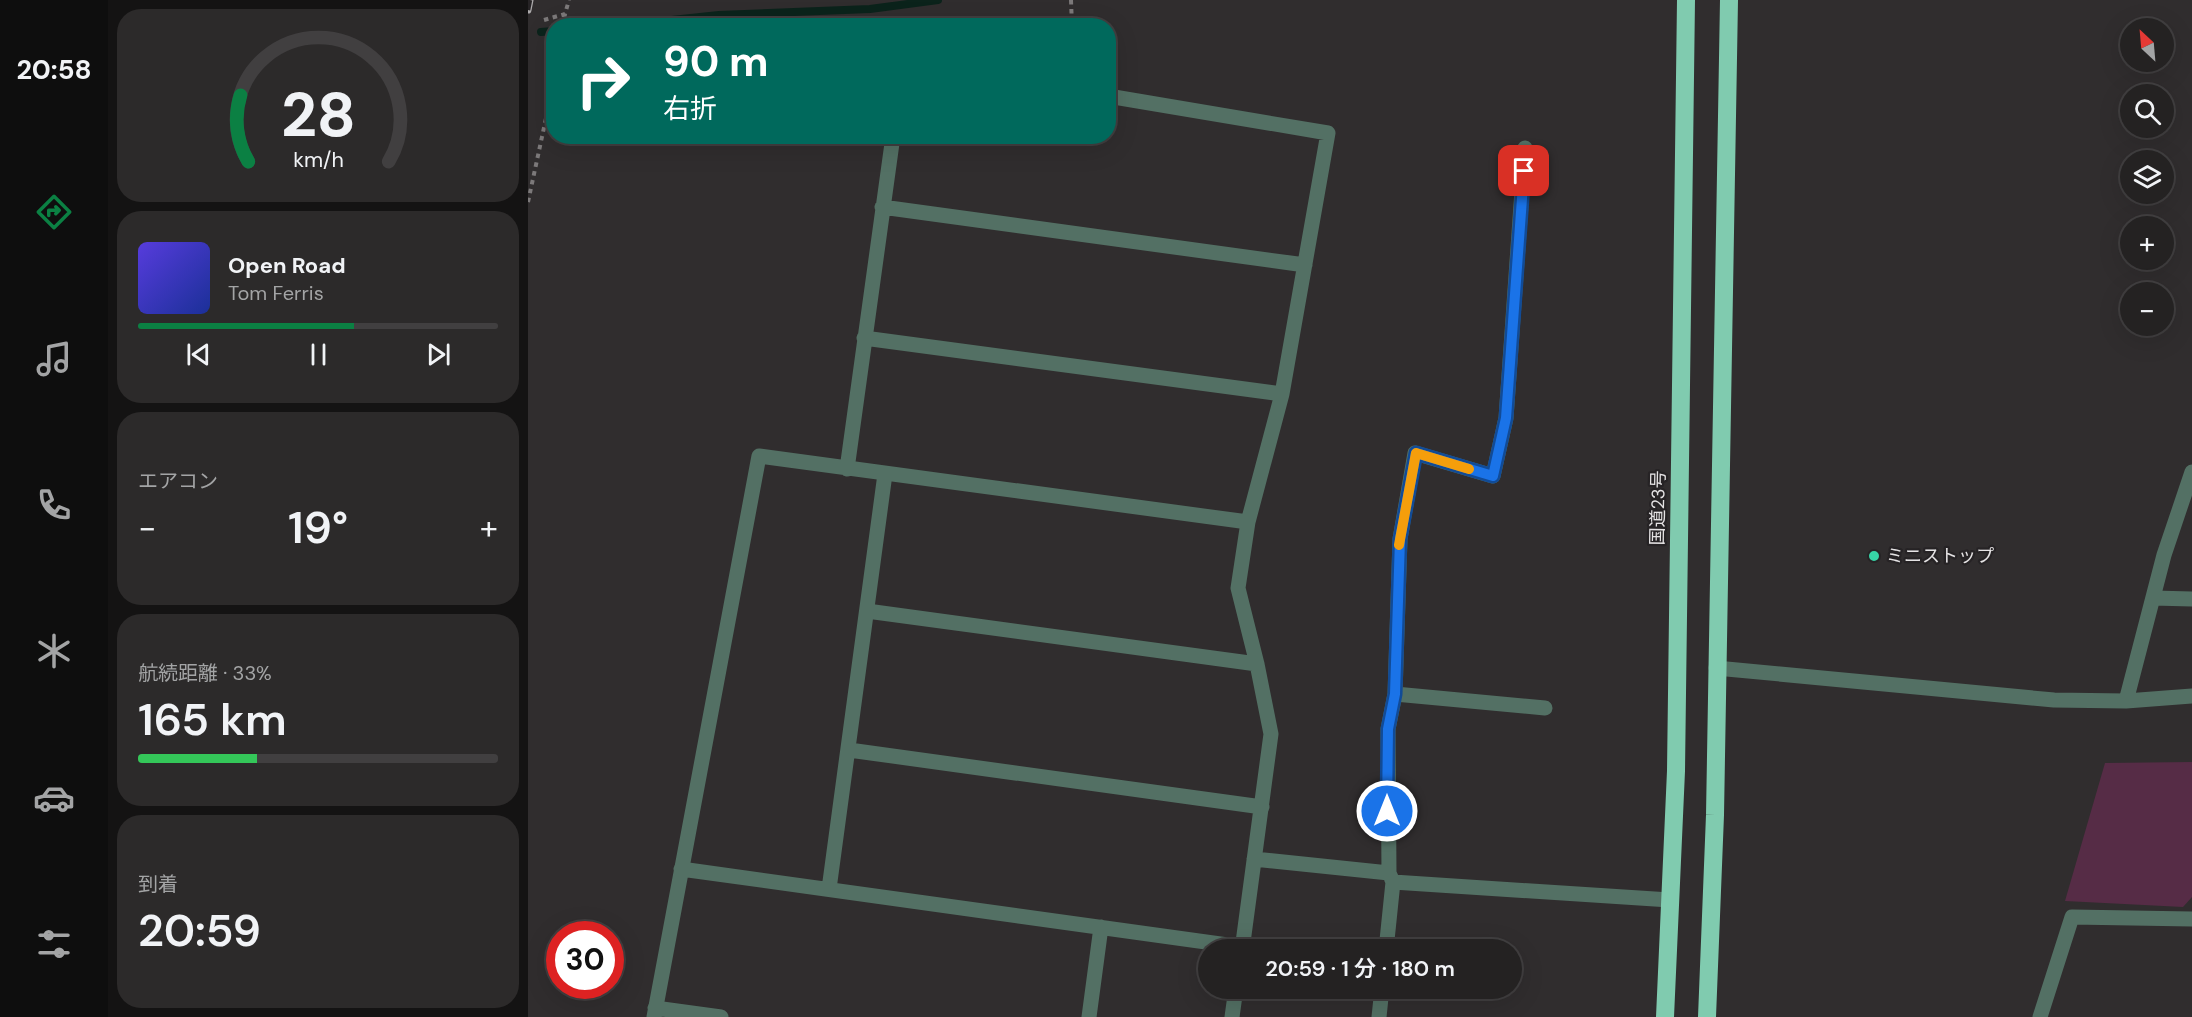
<!DOCTYPE html>
<html lang="ja">
<head>
<meta charset="utf-8">
<style>
	body { margin:0; font-family:"DM Sans","Noto Sans JP",sans-serif; background:#2c2a2a; color:#f1f3f6; height:100vh; display:flex; flex-direction:column; font-size:22px; white-space:nowrap }
	* { box-sizing:border-box; margin:0 }
	p { font-size:20px; color:#a3a4a5 }
	.icon { flex:none; width:33px; height:33px; fill:none; stroke:currentColor; stroke-width:2; stroke-linecap:round; stroke-linejoin:round }
	.map { position:relative; flex:1; overflow:hidden }
	.panel { display:flex; flex-direction:column; gap:9px; padding:9px; background:#141313; width:420px }
	.panel>* { flex:none }
	.guide { position:absolute; left:18px; top:18px; width:570px; height:126px; border-radius:24px; box-shadow:0 6px 24px #0002,0 0 0 2px #413f40; background:#00695c; color:#fff; overflow:hidden }
	.needle { width:39px; rotate:334deg }
	.fabs { position:absolute; left:1592px; top:18px; display:grid; gap:12px }
	.fabs a { display:grid; place-items:center; width:54px; height:54px; border-radius:50%; background:#242222; box-shadow:0 6px 24px #0002,0 0 0 2px #413f40; font-size:30px }
	.speed { position:absolute; left:18px; top:921px; display:flex; gap:12px; font-size:30px; font-weight:700; text-align:center }
	.speed>* { display:grid; place-content:center; width:78px; height:78px; border-radius:50%; background:#242222; box-shadow:0 6px 24px #0002,0 0 0 2px #413f40; line-height:1 }
	.speed .limit { border:9px solid #d22; background:#fff; color:#111 }
	.pin { position:absolute; display:grid; place-items:center; width:51px; height:51px; color:#fff; margin:-26px; border-radius:12px; box-shadow:0 3px 9px #0006 }
	.me { position:absolute; width:66px; margin:-33px; rotate:0deg; stroke-linejoin:round; filter:drop-shadow(0 0 4px #0008) }
	.turn { display:flex; align-items:center; gap:21px; height:126px; padding:0 18px; font-size:27px }
	.turn .icon { width:78px; height:78px; stroke-width:2.5 }
	.turn b { display:block; font-size:42px; line-height:51px }
	.big { font-size:45px; font-weight:600; line-height:1.1 }
	.panel .tile { flex:1; display:flex; flex-direction:column; justify-content:center; gap:9px; min-width:0; padding:0 21px; border-radius:24px; background:#2c2a2a }
	.panel .dial { align-items:center; gap:0 }
	.dial svg { height:156px; overflow:visible; fill:none; stroke:#413f40; stroke-width:7; stroke-linecap:round; text-anchor:middle }
	.dial text { fill:#f1f3f6; stroke:none }
	.song { display:flex; align-items:center; gap:18px }
	.cover { width:72px; height:72px; border-radius:9px; background:linear-gradient(135deg,hsl(250 70% 55%),hsl(230 70% 35%)) }
	.played { height:6px; border-radius:3px; background:linear-gradient(90deg,#0b8043 60%,#413f40 60%) }
	.keys { display:flex; justify-content:space-around; direction:ltr }
	.heat { display:flex; justify-content:space-between; align-items:center; font-size:33px; direction:ltr }
	.charge { height:9px; border-radius:4px; background:linear-gradient(90deg,#34c759 33%,#413f40 0) }
	.trip { position:absolute; left:670px; top:939px; width:324px; height:60px; border-radius:30px; background:#242222; box-shadow:0 6px 24px #0002,0 0 0 2px #413f40; font-weight:600; line-height:60px; text-align:center }
	main { display:flex; flex:1; min-height:0 }
	.dock { display:flex; flex-direction:column; width:108px; justify-content:space-around; align-items:center; background:#0e0e0e; color:#a3a4a5 }
	.dock .icon { width:42px; height:42px }
	.dock .selected { color:#0b8043 }
	.dock b { font-size:27px; color:#f1f3f6 }
	.map>svg:first-child { display:block }
	.green { fill:#562c46 }
	.lines { fill:none; stroke-linecap:round; stroke-linejoin:round }
	.stream { stroke:#0b231b; stroke-width:8 }
	.path { stroke:#7c797a; stroke-width:4; stroke-dasharray:4.5 4.5; stroke-linecap:butt }
	.minor { stroke:#537064; stroke-width:15 }
	.highway { stroke:#80cbaf; stroke-width:18 }
	.rail-casing { stroke:#aeacad; stroke-width:7 }
	.rail { stroke:#262325; stroke-width:4.5; stroke-dasharray:14; stroke-linecap:butt }
	.route-casing { stroke:#114b97; stroke-width:15 }
	.route { stroke:#1a73e8; stroke-width:10 }
	.slow { stroke:#f59e0b; stroke-width:10 }
	.poi-dot { fill:#37d4a6; stroke:#262325; stroke-width:2 }
	.labels { text-anchor:middle; stroke-width:4.5; stroke-linejoin:round; paint-order:stroke }
	.street-label { font-size:18px; fill:#e5e3e4; stroke:#262325 }
	.poi-label { font-size:18px; fill:#e5e3e4; stroke:#262325; text-anchor:start }
</style>
</head>
<body>
<main>
<nav class="dock">
<b>20:58</b>
<svg class="icon selected" aria-label="directions" viewBox="0 0 24 24"><path d="M12 3l9 9-9 9-9-9zM9 14v-3h6M13 9l2 2-2 2"/></svg>
<svg class="icon" aria-label="music" viewBox="0 0 24 24"><path d="M9 18V5l10-2v13"/><circle cx="6" cy="18" r="3"/><circle cx="16" cy="16" r="3"/></svg>
<svg class="icon" aria-label="phone" viewBox="0 0 24 24"><path d="M5 4h4l2 5-3 2q2 4 5 5l2-3 5 2v4C11 20 4 13 5 4z"/></svg>
<svg class="icon" aria-label="climate" viewBox="0 0 24 24"><path d="M12 3v18M4 7l16 10M4 17L20 7"/></svg>
<svg class="icon" aria-label="car" viewBox="0 0 24 24"><path d="M5 17H2v-5l4-1 3-4h7l3 4 3 1v5h-3M9 17h6M6 11h13"/><circle cx="7" cy="17" r="2"/><circle cx="17" cy="17" r="2"/></svg>
<svg class="icon" aria-label="filters" viewBox="0 0 24 24"><path d="M4 7h16M4 17h16"/><circle cx="9" cy="7" r="2"/><circle cx="15" cy="17" r="2"/></svg>
</nav>
<section class="panel">
<div class="tile dial"><svg viewBox="0 0 100 80">
<path d="M14 69A42 42 0 1 1 86 69"/>
<path d="M14 69A42 42 0 0 1 10 35" stroke="#0b8043"/>
<text x="50" y="56" font-size="32" font-weight="700">28</text>
<text x="50" y="72" font-size="11">km/h</text>
</svg></div>
<div class="tile">
<div class="song"><i class="cover"></i><div><b>Open Road</b><p>Tom Ferris</p></div></div>
<div class="played"></div>
<div class="keys"><svg class="icon" aria-label="previous" viewBox="0 0 24 24"><path d="M18 5L8 12l10 7zM5 5v14"/></svg><svg class="icon" aria-label="pause" viewBox="0 0 24 24"><path d="M8 5v14M16 5v14"/></svg><svg class="icon" aria-label="next" viewBox="0 0 24 24"><path d="M6 5l10 7-10 7zM19 5v14"/></svg></div>
</div>
<div class="tile"><p>エアコン</p>
<div class="heat"><a>−</a><b class="big">19°</b><a>+</a></div>
</div>
<div class="tile"><p>航続距離 · 33%</p><b class="big">165 km</b><div class="charge"></div></div>
<div class="tile"><p>到着</p><b class="big">20:59</b></div>
</section>
<div class="map">
<svg width="1664" height="1017" viewBox="0 0 1664 1017">
	<rect width="100%" height="100%" fill="#302d2e"/>
	<path class="green" d="M1664 762V897L1655 907 1537 901 1577 763Z"/>
	<g class="lines">
		<path class="stream" d="M87 26 191 15 342 9 410 0
			M13 32 25 31"/>
		<path class="path" d="M543 0 544 26
			M16 20 37 14 41 0
			M35 26 37 14
			M0 202 26 81"/>
		<path class="minor" d="M580 96 800 133 754 394 720 522 710 588 729 664 743 734 714 950
			M354 207 777 265
			M336 338 754 394
			M319 469 365 136
			M1625 598 1664 599
			M339 611 729 664
			M1188 668 1526 700 1598 701 1664 696
			M867 694 1017 708
			M1598 701 1636 555 1664 472
			M321 750 734 807
			M726 859 861 873 865 882 1142 900
			M153 869 714 947
			M861 873 860 729 867 694 872 539 887 453 965 476 978 418 997 148
			M301 889 357 474
			M858 950 865 882
			M127 1008 193 1017
			M126 1017 231 456 720 522
			M561 1017 573 927
			M704 1017 708 988
			M851 1017 854 988
			M1512 1017 1544 917 1664 919"/>
		<path class="highway" d="M1137 1017 1148 771 1158 0
			M1179 1017 1187 815 1201 0"/>
		<g class="rail-casing">
			<path id="rail" d="M0 10 2 0"/>
		</g>
		<use href="#rail" class="rail"/>
	</g>
	<g class="lines">
		<g class="route-casing">
			<path id="route" d="M859 811 860 729 867 694 872 539 888 453 965 476 978 418 996 171"/>
		</g>
		<use href="#route" class="route"/>
		<path class="slow" d="M871 545 888 453 941 469"/>
	</g>
	<circle class="poi-dot" cx="1346" cy="556" r="6"/>
	<g class="labels">
		<g class="street-label">
			<text transform="translate(1130 508) rotate(-89)" y="6">国道23号</text>
		</g>
		<g class="poi-label">
			<text x="1358" y="562">ミニストップ</text>
		</g>
	</g>
</svg>
<div class="fabs">
<a><svg class="needle" viewBox="-14 -14 28 28"><path d="M0-13l5 13h-10z" fill="#e53935"/><path d="M0 13l5-13h-10z" fill="#a3a4a5"/></svg></a>
<a><svg class="icon" aria-label="search" viewBox="0 0 24 24"><circle cx="10" cy="10" r="6"/><path d="M15 15l6 6"/></svg></a>
<a><svg class="icon" aria-label="layers" viewBox="0 0 24 24"><path d="M12 4l9 5-9 5-9-5zM3 14l9 5 9-5"/></svg></a>
<a>+</a>
<a>−</a>
</div>
<div class="speed"><div class="limit">30</div></div>
<div class="pin" style="left:996px;top:171px;background:#d93025"><svg class="icon" aria-label="arrive" viewBox="0 0 24 24"><path d="M6 21V4h12l-3 4 3 4H6"/></svg></div>
<svg class="me" style="left:859px;top:811px" viewBox="-20 -20 40 40"><circle r="17" fill="#1a73e8" stroke="#fff" stroke-width="3"/><path d="M0-11L8 9 0 5-8 9z" fill="#fff"/></svg>
<div class="trip">20:59 · 1 分 · 180 m</div>
<div class="guide">
<div class="turn"><svg class="icon" aria-label="right" viewBox="0 0 24 24"><path d="M7 20v-9h11M14 6l5 5-5 5"/></svg><div><b>90 m</b>右折</div></div>
</div>
</div>
</main>
</body>
</html>
